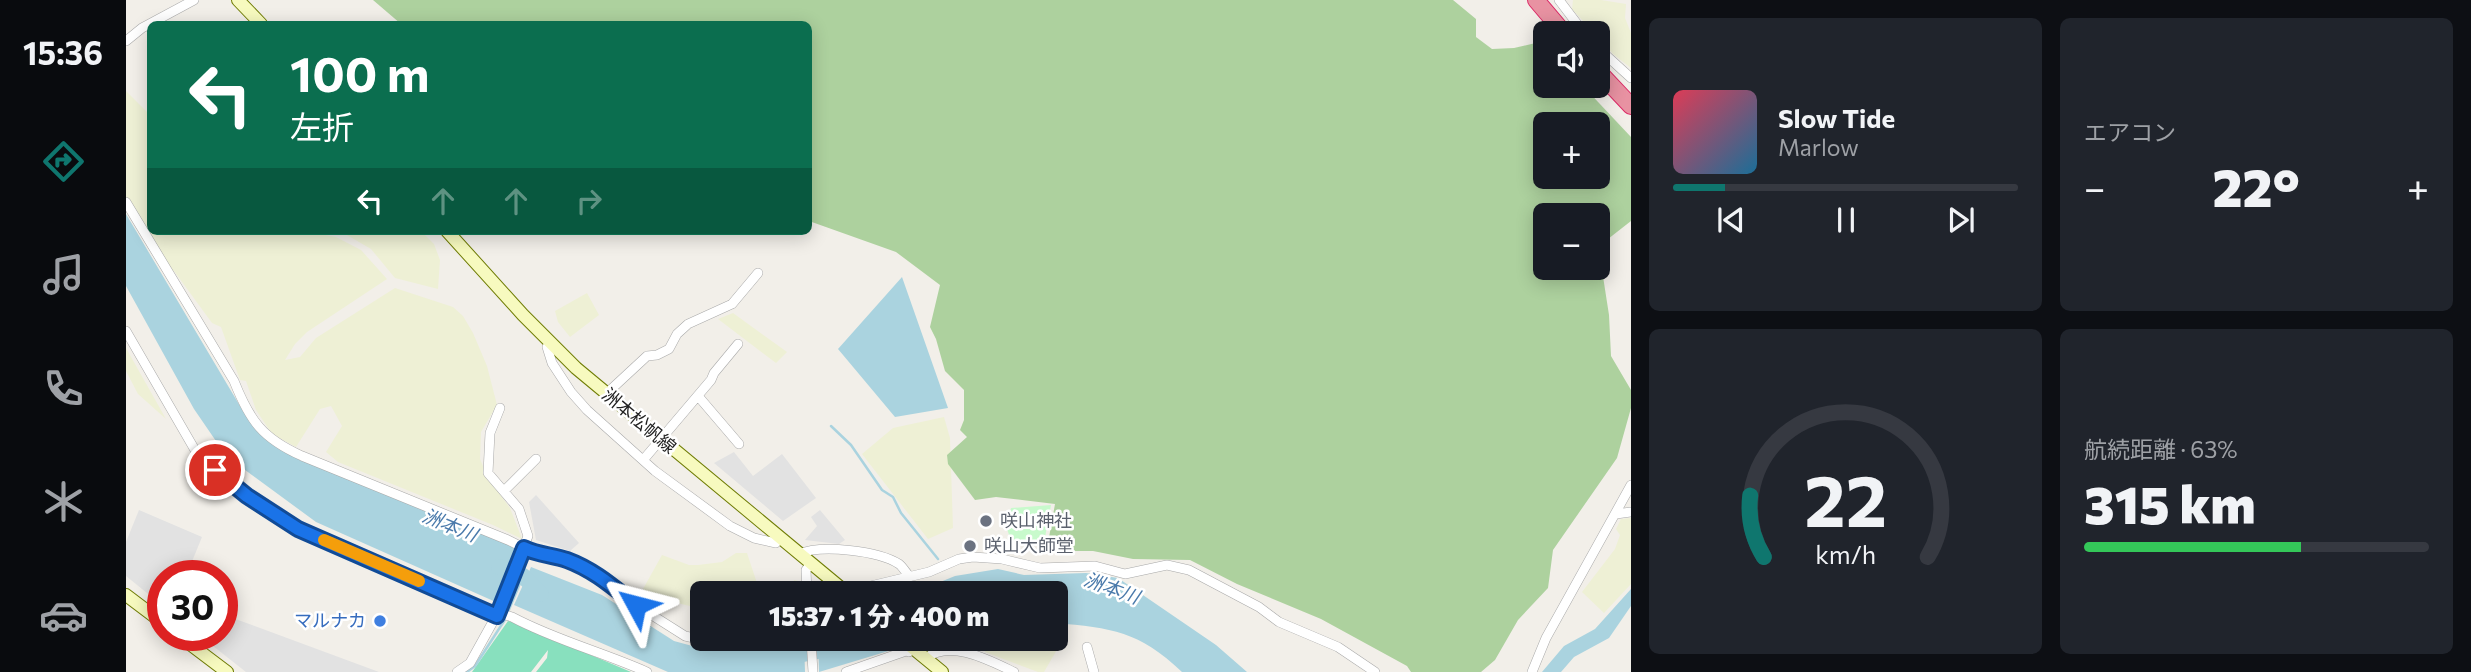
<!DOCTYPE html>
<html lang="ja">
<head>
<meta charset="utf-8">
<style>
	body { margin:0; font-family:Commissioner,"Noto Sans JP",sans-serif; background:#20242c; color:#f1f3f6; height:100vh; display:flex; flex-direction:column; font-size:26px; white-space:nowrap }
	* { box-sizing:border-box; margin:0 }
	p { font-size:23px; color:#9ea1a6 }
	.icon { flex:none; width:38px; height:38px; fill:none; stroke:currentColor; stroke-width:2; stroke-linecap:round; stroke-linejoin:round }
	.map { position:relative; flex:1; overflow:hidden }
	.side { display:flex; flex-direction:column; gap:18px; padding:18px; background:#0d0f14; width:840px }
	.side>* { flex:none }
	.banner { position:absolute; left:21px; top:21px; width:665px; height:214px; border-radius:10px; box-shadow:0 4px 18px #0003; background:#0b6e4f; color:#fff; overflow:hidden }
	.tools { position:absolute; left:1407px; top:21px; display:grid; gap:14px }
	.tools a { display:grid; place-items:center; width:77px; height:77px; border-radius:10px; background:#171b24; box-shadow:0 4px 18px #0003; font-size:35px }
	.speed { position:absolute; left:21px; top:560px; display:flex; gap:14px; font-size:35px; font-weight:700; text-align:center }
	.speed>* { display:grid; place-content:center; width:91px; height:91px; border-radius:50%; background:#171b24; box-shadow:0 4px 18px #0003; line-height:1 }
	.speed .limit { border:10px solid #d22; background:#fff; color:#111 }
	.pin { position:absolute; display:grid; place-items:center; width:60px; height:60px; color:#fff; margin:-30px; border:4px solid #fff; border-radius:50%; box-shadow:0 2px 7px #0007 }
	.me { position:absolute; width:77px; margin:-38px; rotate:308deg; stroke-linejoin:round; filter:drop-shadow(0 0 5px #0008) }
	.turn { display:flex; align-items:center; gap:24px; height:147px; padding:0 28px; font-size:32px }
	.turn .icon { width:91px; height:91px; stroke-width:2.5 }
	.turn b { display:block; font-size:49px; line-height:60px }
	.lanes { display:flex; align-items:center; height:66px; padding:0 28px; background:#0003; justify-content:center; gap:35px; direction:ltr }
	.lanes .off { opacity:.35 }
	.big { font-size:52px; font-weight:800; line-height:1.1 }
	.side .card { flex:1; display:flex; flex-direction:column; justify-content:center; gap:10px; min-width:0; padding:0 24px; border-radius:10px; background:#20242c }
	.side .dial { align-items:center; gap:0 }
	.dial svg { height:182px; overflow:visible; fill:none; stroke:#363941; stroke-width:7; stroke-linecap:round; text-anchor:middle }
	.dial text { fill:#f1f3f6; stroke:none }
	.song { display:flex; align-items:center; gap:21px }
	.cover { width:84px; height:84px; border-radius:10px; background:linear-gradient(135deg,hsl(350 70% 55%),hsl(200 70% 35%)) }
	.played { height:7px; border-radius:4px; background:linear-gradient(90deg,#0f766e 15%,#363941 15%) }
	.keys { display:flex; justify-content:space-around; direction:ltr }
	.heat { display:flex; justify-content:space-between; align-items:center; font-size:38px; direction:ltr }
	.charge { height:10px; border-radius:5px; background:linear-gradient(90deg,#34c759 63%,#363941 0) }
	.side .tiles { flex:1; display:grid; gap:18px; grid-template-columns:repeat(2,1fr) }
	.trip { position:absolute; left:564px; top:581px; width:378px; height:70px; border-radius:10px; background:#171b24; box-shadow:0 4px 18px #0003; font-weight:800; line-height:70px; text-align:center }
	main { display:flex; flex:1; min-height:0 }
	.tab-bar { display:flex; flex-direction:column; width:126px; justify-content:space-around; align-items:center; background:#090b0e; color:#9ea1a6 }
	.tab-bar .icon { width:49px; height:49px }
	.tab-bar .current { color:#0f766e }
	.tab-bar b { font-size:32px; color:#f1f3f6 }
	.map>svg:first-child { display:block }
	.farmland { fill:#eef0d5 }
	.forest { fill:#add19e; fill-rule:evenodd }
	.park { fill:#c8facc }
	.pitch { fill:#88e0be }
	.parking { fill:#e2e2e2 }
	.water { fill:#aad3df }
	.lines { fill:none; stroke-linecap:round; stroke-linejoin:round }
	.stream { stroke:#aad3df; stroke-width:2.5 }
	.river { stroke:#aad3df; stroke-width:16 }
	.street-casing { stroke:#a9a9a9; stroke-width:10 }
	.secondary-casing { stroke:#707d05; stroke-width:14 }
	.highway-casing { stroke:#dc2a67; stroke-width:18 }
	.street { stroke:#fff; stroke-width:9 }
	.secondary { stroke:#f7fabf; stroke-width:12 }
	.highway { stroke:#e892a2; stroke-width:16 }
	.route-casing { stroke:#114b97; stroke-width:18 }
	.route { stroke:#1a73e8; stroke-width:12 }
	.slow { stroke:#f59e0b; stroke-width:12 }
	.worship-dot { fill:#6b7280; stroke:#fff; stroke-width:2.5 }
	.shop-dot { fill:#3f7fe0; stroke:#fff; stroke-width:2.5 }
	.labels { text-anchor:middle; stroke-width:5; stroke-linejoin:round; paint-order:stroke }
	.street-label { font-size:18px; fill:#222; stroke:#fff }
	.worship-label { font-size:18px; fill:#5b616d; stroke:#fff; text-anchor:start }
	.shop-label { font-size:18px; fill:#366cbe; stroke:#fff; text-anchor:end }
	.water-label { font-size:19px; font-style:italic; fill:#4a7aab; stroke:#fff }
</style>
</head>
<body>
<main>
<nav class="tab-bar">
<b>15:36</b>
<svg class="icon current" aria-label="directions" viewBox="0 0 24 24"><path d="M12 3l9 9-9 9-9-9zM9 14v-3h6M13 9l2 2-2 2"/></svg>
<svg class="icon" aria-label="music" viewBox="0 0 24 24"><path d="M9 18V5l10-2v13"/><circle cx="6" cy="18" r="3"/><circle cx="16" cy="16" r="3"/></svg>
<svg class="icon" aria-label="phone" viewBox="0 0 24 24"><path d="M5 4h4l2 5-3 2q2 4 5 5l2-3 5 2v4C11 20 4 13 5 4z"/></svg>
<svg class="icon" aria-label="climate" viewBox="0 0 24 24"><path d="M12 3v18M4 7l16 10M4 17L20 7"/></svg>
<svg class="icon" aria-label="car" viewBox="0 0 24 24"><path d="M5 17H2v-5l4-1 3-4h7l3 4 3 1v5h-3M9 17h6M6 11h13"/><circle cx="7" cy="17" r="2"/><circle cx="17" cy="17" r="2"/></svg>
</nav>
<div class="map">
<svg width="1505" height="672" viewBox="0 0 1505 672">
	<rect width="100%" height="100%" fill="#f2efe9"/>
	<path class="farmland" d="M1447 0H1475L1500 4 1499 18 1505 33V68L1487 54 1472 37V33H1468L1446 9Z
		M0 91 24 115V231H179L210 237 235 250 261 279 181 332 169 344 159 360 174 357 190 338 269 288 327 307 337 316 347 333 361 366 371 405 355 432 354 459 362 478 384 508 396 539 367 525 212 462 200 452 216 426 205 406 194 409 170 447 146 434 130 410 120 381 114 380 95 327 86 323 48 271 41 270 0 206Z
		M214 231H295L308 244 314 260 312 289 269 278 245 249Z
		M461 293 473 315 444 337 432 322 429 311Z
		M607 313 661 352 650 363 592 319Z
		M0 348 40 419 12 394 0 371Z
		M818 417 824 438 827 528 802 539 736 454 767 428Z
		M1505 518V584L1478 613 1456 592 1489 549 1494 535 1490 529 1495 519Z
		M610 553H621L632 586 667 588 668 580 676 582 677 593H576V609L531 598 517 589 536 555 563 565H572L596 562Z
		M861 639H911L936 641 918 672H912L859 652Z"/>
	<path class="forest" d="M247 0H1327L1350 19V37L1366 49 1388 48 1414 42 1419 45V86H1457L1505 137V221L1482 239 1476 270 1483 315 1485 356 1505 390V408L1491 458 1427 550 1422 588 1392 620 1369 660 1355 672H1285L1281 666 1195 619 1111 584 1064 560 1007 559 967 551H930L922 543 929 504 870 497 849 500 822 464 821 455 841 437 834 430 838 420V390L819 371 810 339 804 327 814 285 770 252 683 221 682 24H275ZM1419 124H1472V177H1419ZM1419 215H1472V268H1419Z"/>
	<path class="park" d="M925 505 918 543 906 546 886 543 881 529 885 508Z"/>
	<path class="pitch" d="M382 621 387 622 505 672H410L421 658 422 650 405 672H346Z"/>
	<path class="parking" d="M608 452 627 476 656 454 690 498 657 521 588 463Z
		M410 495 453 543 444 551 410 540 403 502Z
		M13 510 76 537 60 576H37V606L0 576V542Z
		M694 510 719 540 713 544 679 540 691 526 685 517Z
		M96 614 253 672H120L73 635H96Z"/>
	<path class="water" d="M0 214 117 411 132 431 158 451 394 549 372 603 190 522 111 464 92 444 68 409 0 286Z
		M776 277 822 408 769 417 712 349Z
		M405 567 476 595 548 641 570 647 635 649 678 640 679 672H542L388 605Z
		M872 569 898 575 960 573 992 578 1090 645 1121 672H1056C1013 631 986 628 929 623V593H787L829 576Z
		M1505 589V606L1483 638 1448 657 1435 672H1416L1438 646 1469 629Z
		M692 639H758L769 649 693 672Z"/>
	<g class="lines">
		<path class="stream" d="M705 426 725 445 756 490 767 497 775 513 812 559
			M382 612 397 576
			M341 672 349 666 380 618"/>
		<path class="river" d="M373 567 397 576 415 594
			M658 658 711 647 730 639"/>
		<g class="street-casing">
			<path id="street" d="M1433 0 1458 33
				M0 41 16 28 68 0
				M1472 48 1505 78
				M0 202 108 381C124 421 136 438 176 456L382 540 406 552 437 559 466 570 510 605 559 636 590 643 630 645 661 639
				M0 331 73 457 121 496 172 529 371 616 376 614 386 617C429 640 476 652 521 672
				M424 343 421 347 426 363 445 392 461 410 529 471 604 526 628 538 650 543 654 538
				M480 394 521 356 531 355 543 349 551 334 562 324 606 304 632 273
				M572 396 613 444
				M518 459 585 380 588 373 612 344
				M378 491 410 459
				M1490 514 1505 512
				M673 554C695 544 753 551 773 564 777 567 780 573 784 577
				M681 593 680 570 685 563
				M725 593 732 589 803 572 833 559 847 557 876 559 914 568 969 566 999 574 1041 565 1063 570 1133 607 1153 622 1212 647 1249 672
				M685 639 687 672
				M961 647 968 672
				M800 658C824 639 863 660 888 672
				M331 672 344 663 374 609 402 536 393 509 362 473 364 433 374 408
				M720 672 780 651 783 652
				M1406 672 1420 638 1505 485"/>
		</g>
		<g class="secondary-casing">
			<path id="secondary" d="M112 0 135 24
				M321 231 397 315 450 368 721 593
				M0 595 37 623
				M52 635 101 672
				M776 639 816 672"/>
		</g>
		<g class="highway-casing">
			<path id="highway" d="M1410 0 1438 33
				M1472 71 1505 106"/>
		</g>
		<use href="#street" class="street"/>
		<use href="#secondary" class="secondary"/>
		<use href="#highway" class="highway"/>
	</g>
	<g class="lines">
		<g class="route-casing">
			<path id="route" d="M89 470 121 496 172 529 371 616 398 548C412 555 427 555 441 560 468 570 487 587 510 605"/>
		</g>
		<use href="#route" class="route"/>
		<path class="slow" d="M198 540 293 581"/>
	</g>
	<g class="worship-dot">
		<circle cx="860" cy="521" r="7"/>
		<circle cx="844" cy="546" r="7"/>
	</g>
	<circle class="shop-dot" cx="254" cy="621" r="7"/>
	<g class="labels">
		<g class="street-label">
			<text transform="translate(513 421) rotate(40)" y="6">洲本松帆線</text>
		</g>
		<g class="worship-label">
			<text x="874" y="527">咲山神社</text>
			<text x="858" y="552">咲山大師堂</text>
		</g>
		<g class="shop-label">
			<text x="240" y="627">マルナカ</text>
		</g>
		<g class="water-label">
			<text transform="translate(324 525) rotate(22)" y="7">洲本川</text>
			<text transform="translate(986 588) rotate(20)" y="7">洲本川</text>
		</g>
	</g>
</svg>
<div class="tools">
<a><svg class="icon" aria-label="sound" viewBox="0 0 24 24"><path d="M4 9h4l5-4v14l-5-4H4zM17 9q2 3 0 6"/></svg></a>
<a>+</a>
<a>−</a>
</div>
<div class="speed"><div class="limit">30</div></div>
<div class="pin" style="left:89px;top:470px;background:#d93025"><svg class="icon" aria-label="arrive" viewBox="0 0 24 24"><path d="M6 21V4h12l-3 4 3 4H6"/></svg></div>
<svg class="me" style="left:510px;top:605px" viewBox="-20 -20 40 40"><path d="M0-17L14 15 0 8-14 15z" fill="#1a73e8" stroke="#fff" stroke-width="4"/></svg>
<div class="trip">15:37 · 1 分 · 400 m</div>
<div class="banner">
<div class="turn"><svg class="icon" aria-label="left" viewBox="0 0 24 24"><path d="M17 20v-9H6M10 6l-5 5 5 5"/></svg><div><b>100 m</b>左折</div></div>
<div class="lanes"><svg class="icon" aria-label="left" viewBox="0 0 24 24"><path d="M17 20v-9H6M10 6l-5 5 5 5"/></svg><svg class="icon off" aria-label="ahead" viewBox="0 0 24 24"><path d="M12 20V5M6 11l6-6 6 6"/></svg><svg class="icon off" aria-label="ahead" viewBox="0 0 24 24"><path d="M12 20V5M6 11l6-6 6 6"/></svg><svg class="icon off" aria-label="right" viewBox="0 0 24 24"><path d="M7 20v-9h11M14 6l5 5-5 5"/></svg></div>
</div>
</div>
<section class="side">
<div class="tiles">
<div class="card">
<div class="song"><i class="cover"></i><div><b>Slow Tide</b><p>Marlow</p></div></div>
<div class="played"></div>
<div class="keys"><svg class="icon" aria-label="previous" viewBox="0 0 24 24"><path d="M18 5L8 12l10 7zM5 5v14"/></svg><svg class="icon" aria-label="pause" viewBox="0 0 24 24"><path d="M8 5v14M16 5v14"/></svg><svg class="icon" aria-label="next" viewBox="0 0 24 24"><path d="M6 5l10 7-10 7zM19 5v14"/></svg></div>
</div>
<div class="card"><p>エアコン</p>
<div class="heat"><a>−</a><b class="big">22°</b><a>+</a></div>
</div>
<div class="card dial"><svg viewBox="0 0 100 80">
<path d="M14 69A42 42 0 1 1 86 69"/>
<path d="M14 69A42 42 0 0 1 8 42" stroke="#0f766e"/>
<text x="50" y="56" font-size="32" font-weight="700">22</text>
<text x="50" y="72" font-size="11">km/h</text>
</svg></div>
<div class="card"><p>航続距離 · 63%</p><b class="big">315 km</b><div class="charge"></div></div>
</div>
</section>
</main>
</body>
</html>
